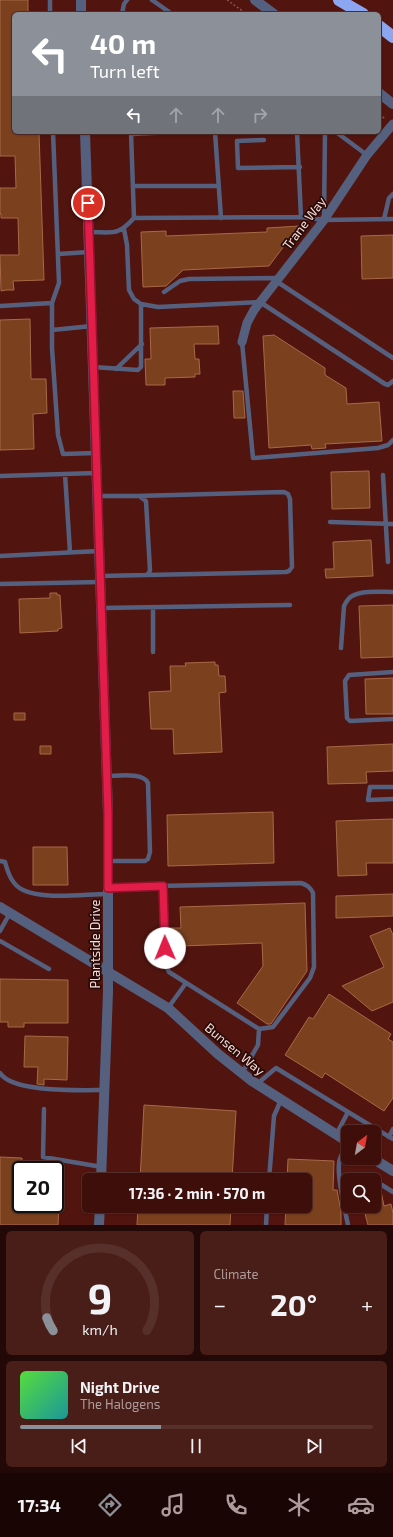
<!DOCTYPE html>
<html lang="en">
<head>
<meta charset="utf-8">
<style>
	body { margin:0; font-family:"Exo 2",sans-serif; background:#491d18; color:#f1f3f6; height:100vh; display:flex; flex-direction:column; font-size:15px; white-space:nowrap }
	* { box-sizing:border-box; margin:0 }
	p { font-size:13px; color:#ad9c9c }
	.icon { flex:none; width:22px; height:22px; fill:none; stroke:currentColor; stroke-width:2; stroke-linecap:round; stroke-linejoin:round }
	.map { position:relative; height:1225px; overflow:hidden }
	.details { display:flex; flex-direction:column; gap:6px; padding:6px; background:#220806; flex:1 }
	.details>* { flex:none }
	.hud { position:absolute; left:12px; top:12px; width:369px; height:122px; border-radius:6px; box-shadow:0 1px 3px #0004,0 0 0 1px #572f2b; background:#8c9099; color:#fff; overflow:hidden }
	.needle { width:26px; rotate:31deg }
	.buttons { position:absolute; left:341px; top:1125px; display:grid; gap:8px }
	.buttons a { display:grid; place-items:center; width:40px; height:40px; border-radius:6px; background:#3e0f0a; box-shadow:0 1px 3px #0004,0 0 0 1px #572f2b; font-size:20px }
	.speed { position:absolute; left:12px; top:1161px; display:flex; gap:8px; font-size:20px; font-weight:700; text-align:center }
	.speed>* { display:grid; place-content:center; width:52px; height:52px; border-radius:50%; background:#3e0f0a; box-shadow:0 1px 3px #0004,0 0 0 1px #572f2b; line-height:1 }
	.speed .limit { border:2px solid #111; border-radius:6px; background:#fff; color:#111 }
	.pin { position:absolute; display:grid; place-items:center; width:34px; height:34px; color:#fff; margin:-17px; border:2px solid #fff; border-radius:50%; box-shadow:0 1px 4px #0007 }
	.me { position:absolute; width:44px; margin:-22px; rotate:359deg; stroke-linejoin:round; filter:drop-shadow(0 0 3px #0008) }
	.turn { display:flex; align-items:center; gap:14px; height:84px; padding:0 12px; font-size:18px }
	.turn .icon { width:52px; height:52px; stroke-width:2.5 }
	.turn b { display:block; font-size:28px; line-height:34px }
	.lanes { display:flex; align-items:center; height:38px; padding:0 12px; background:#0003; justify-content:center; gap:20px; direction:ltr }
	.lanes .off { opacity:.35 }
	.big { font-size:30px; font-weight:700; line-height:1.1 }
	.details .widget { flex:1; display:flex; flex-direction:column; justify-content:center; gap:6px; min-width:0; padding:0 14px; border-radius:6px; background:#491d18 }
	.details .dial { align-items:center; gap:0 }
	.dial svg { height:104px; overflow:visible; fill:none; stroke:#572f2b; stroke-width:7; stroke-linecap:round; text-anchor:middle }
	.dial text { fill:#f1f3f6; stroke:none }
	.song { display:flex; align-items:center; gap:12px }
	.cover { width:48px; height:48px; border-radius:6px; background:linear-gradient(135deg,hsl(110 70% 55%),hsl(180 70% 35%)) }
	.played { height:4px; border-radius:2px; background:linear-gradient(90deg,#8c9099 40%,#572f2b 40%) }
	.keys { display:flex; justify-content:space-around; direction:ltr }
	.heat { display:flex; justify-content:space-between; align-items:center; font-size:22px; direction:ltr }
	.details .tiles { flex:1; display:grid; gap:6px; grid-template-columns:1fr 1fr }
	.widget:last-child { grid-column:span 2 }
	.trip { position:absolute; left:82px; top:1173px; width:230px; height:40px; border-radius:6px; background:#3e0f0a; box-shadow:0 1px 3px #0004,0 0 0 1px #572f2b; font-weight:700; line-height:40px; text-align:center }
	.dock { display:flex; height:64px; justify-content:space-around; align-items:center; background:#190604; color:#ad9c9c }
	.dock .icon { width:28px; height:28px }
	.dock .active { color:#8c9099 }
	.dock b { font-size:18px; color:#f1f3f6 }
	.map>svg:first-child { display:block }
	.building { fill:#7b411f; stroke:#a76947 }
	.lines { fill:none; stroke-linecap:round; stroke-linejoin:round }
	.path { stroke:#87524c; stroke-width:1.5; stroke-dasharray:2 2; stroke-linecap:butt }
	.service { stroke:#55607f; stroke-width:4.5 }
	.minor { stroke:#55607f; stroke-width:9 }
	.tertiary { stroke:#55607f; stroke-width:10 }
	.motorway { stroke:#8ca6f2; stroke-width:12 }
	.route-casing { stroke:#92132f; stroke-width:10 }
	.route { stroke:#e11d48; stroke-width:7 }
	.labels { text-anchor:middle; stroke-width:3.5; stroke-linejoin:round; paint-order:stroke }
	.street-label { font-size:13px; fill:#fbdad5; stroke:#260b08 }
</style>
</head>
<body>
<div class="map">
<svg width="393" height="1225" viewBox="0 0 393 1225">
	<rect width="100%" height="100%" fill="#52140e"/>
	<path class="building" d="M0 0H28V14H14V132H39L44 280 13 281 14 290H6L1 291 0 255H19L18 218H1V214H0V188H16L15 156H0Z
		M299 226 269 266 183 270 166 286 143 287 141 232 166 231V236L267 232V228Z
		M393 235V278L362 279 361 236Z
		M30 319 31 379H46L47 413 33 414 34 449 0 450V320Z
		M218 326 219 344H194L195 359H199L200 374H195V377L165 378V385H146L145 359H151L150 328Z
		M274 335 325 368V375L346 388 347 404 379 402 382 441 325 444 326 448 312 449 311 445 269 448 263 336Z
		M233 391H243L245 418H234Z
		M369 471 370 508 332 509 331 472Z
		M371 540 373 576 326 578 325 569H334L333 542Z
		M50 593H57V595H60L62 628 58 629V631L20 633 19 599 50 598Z
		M393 605V657L361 658 359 606Z
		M215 662V665H218L219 676H225L226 692 219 693 222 752 174 754 173 729H151L149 692 171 691 170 666H186L185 663Z
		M393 678V714H366L365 679Z
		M14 713H25V720H14Z
		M393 744V771L366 772 367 783 328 784 327 747Z
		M40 746H51V754H40Z
		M273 812 274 863 168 866 167 815Z
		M393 819V863H366L367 875 338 876 336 821Z
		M33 847H67L68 885H33Z
		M393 894V916L336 918V896Z
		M305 903 307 971 271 1024H267L237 1003 263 966 262 943 182 946V943L171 944 170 928H181L180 907Z
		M390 928 393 935V1002L372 1011 342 986 384 967 370 936Z
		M0 979 68 980V1023H24V1027H8V1022H0Z
		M329 994 391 1034 388 1039 393 1042V1098L384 1111 325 1073 322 1078 285 1055 309 1017 313 1019Z
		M25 1036 68 1037 67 1080 44 1079V1085L37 1084 38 1067H24Z
		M144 1105 236 1111 232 1180H140Z
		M0 1157 22 1158 21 1204H59L58 1225H0Z
		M288 1159 334 1161 333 1190H337L341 1212V1225H285L286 1206H305V1180H287Z
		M381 1191 384 1206 391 1204 393 1213V1225H368L363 1206H374V1193Z
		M138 1206H231L230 1225H137Z"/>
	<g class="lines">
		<path class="path" d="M227 0 247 14
			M379 115 386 119"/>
		<path class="service" d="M50 0V14
			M152 0 172 14
			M122 14 124 4 127 0
			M131 132 134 218
			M215 132 221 218
			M297 132 301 217
			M336 132 367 155
			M132 134 172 132
			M264 140 237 141 238 168 300 167
			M133 186H219
			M324 218 325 132
			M384 219 389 198 393 194
			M124 229 127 245 129 290 134 299 141 304 158 307 260 302 385 384 388 385 393 381
			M88 232C112 232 117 237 134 218L301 217 324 220 393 219
			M58 254 89 252
			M276 281 393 358
			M164 292 180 281 189 279 279 278
			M52 303 59 283 53 132
			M0 306 52 303V348L58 435 63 454 95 453
			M52 330 92 326
			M242 342 253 458 378 448 388 445 393 440
			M93 367 138 370 141 367V304
			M116 369 142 344
			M65 474 70 552
			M383 475 388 562
			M0 476 96 473
			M97 496H139L146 501 150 570 149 573 146 575 100 576
			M137 496 284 492 288 494 290 499 292 567 289 571 286 572 146 575
			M330 522 393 524
			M0 556 99 551
			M0 584 100 582
			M153 607V652
			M101 608 290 605
			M341 648 344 606C346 602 348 598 352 596 363 590 381 592 393 592
			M393 672 349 675 345 681 347 718 350 721 393 719
			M106 776C118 776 143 772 148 783L150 852 148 859 145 861H107
			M393 787H370L368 800 393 799
			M0 861 5 862C8 873 12 885 23 890 43 900 85 894 107 894
			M107 887 301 883C307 885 310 887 313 893L314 967 310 978 273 1027 259 1029 169 972 165 963 163 886
			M0 931 10 913
			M0 941 49 969
			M168 1008 186 983
			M0 1073C13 1093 82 1090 105 1090
			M242 1073 258 1045 259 1029
			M257 1084 276 1068 348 1112 336 1135
			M44 1109 43 1157 102 1167
			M348 1112 393 1139
			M389 1137 393 1129
			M269 1180 274 1116 281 1100
			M374 1180 393 1192
			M266 1225 267 1206
			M348 1225C345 1210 337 1178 339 1164 339 1157 344 1150 348 1144"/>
		<path class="minor" d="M242 342 247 323 254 310 324 220 367 155 393 124"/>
		<path class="tertiary" d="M81 0V14
			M255 0 274 14
			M379 93 393 104
			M85 132 108 813V992L101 1180
			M0 907 168 1008 218 1054 252 1081 348 1142
			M372 1158 393 1171
			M99 1225 100 1206"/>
		<path class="motorway" d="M339 0 363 14
			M379 26 393 37"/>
	</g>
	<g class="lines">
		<g class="route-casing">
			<path id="route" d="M88 203 108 813V888L163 886 165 948"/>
		</g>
		<use href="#route" class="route"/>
	</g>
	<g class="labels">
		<g class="street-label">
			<text transform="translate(304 223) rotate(-53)" y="5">Trane Way</text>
			<text transform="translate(95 944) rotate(-90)" y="5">Plantside Drive</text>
			<text transform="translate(235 1049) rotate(40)" y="5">Bunsen Way</text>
		</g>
	</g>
</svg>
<div class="buttons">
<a><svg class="needle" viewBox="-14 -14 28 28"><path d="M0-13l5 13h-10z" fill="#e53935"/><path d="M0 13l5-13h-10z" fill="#ad9c9c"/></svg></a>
<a><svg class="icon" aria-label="search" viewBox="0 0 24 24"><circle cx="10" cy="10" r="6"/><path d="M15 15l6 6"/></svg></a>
</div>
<div class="speed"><div class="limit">20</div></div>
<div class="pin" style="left:88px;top:203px;background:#d93025"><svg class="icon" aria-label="arrive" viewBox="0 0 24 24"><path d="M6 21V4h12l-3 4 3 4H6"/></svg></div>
<svg class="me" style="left:165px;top:948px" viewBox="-20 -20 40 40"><circle r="19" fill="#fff"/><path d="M0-13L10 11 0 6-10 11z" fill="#e11d48"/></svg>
<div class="trip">17:36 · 2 min · 570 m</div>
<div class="hud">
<div class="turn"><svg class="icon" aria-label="left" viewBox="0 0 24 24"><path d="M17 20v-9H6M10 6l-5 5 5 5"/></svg><div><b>40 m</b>Turn left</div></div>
<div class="lanes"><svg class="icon" aria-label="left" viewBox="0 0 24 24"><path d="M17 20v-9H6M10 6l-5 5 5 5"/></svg><svg class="icon off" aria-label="ahead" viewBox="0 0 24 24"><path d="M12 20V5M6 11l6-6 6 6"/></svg><svg class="icon off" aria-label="ahead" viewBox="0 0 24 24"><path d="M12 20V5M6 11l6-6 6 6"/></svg><svg class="icon off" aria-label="right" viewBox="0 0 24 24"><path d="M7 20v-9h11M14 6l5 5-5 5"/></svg></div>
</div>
</div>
<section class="details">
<div class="tiles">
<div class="widget dial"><svg viewBox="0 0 100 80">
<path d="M14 69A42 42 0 1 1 86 69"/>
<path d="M14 69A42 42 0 0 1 9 59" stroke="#8c9099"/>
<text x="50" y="56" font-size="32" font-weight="700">9</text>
<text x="50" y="72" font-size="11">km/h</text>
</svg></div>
<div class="widget"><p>Climate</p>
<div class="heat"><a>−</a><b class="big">20°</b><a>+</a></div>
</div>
<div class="widget">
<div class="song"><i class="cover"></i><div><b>Night Drive</b><p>The Halogens</p></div></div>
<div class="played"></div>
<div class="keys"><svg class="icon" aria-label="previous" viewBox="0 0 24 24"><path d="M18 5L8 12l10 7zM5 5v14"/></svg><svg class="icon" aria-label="pause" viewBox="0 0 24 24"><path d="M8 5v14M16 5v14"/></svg><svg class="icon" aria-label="next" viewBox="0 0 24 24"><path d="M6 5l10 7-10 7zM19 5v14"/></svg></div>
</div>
</div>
</section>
<nav class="dock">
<b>17:34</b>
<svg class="icon active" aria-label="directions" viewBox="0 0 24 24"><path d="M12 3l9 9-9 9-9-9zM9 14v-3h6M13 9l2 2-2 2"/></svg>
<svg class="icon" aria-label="music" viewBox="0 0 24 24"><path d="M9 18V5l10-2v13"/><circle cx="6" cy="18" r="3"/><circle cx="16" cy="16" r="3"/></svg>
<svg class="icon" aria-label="phone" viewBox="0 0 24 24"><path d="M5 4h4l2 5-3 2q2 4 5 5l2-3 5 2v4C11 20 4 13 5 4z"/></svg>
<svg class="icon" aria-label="climate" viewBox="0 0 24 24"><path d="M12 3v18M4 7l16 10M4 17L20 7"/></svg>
<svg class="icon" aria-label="car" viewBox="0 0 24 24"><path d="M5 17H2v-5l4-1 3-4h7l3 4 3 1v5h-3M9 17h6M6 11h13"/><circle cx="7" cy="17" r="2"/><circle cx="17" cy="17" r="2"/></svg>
</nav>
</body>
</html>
